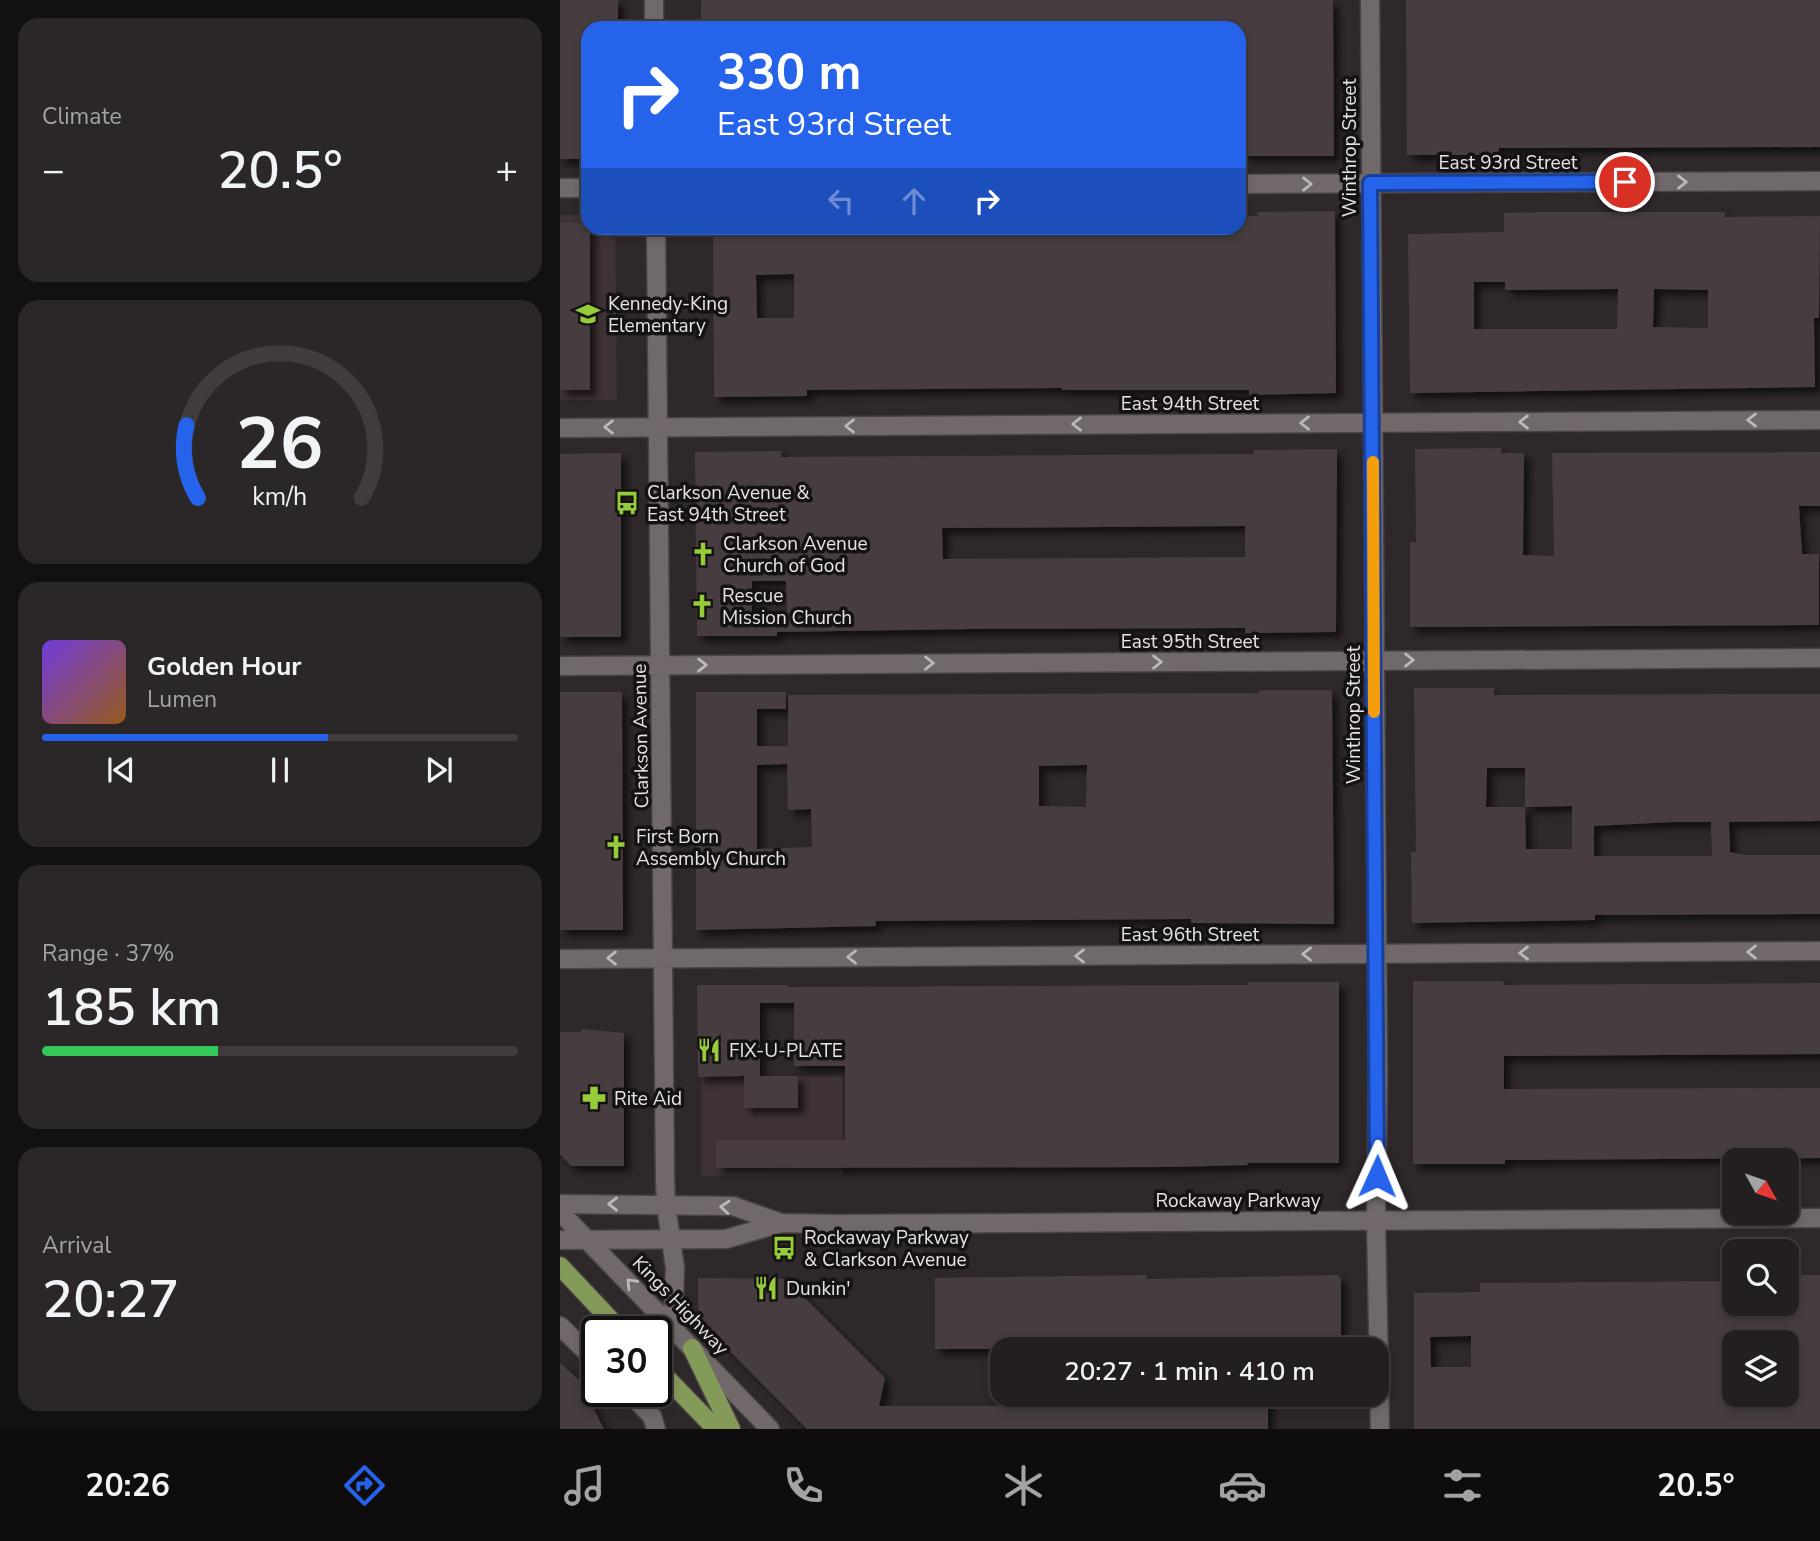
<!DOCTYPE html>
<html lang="en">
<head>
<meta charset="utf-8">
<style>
	body { margin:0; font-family:"Nunito Sans",sans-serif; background:#2b2729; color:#f1f3f6; height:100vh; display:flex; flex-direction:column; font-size:26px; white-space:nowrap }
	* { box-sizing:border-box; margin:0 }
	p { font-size:23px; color:#a3a2a5 }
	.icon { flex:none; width:38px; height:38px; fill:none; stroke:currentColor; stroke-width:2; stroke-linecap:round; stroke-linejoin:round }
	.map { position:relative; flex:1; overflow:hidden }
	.panel { display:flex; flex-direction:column; gap:18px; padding:18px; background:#131012; width:560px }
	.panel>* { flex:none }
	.banner { position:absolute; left:21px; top:21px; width:665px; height:214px; border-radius:21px; box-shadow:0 4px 10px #0003,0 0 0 2px #403c3e; background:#2563eb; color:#fff; overflow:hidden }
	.needle { width:46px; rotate:130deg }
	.controls { position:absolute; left:1162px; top:1148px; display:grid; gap:14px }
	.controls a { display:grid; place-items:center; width:77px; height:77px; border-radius:14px; background:#231e20; box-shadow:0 4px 10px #0003,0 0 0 2px #403c3e; font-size:35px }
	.speed { position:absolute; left:21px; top:1316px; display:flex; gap:14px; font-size:35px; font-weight:700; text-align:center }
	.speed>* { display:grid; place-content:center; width:91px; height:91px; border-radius:50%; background:#231e20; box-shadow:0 4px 10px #0003,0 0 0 2px #403c3e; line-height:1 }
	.speed .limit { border:4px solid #111; border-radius:10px; background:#fff; color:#111 }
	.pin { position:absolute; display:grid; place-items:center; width:60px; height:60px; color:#fff; margin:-30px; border:4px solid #fff; border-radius:50%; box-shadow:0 2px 7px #0007 }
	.me { position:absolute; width:77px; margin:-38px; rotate:1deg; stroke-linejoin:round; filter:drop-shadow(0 0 5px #0008) }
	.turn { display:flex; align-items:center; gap:24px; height:147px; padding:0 21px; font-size:32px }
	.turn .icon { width:91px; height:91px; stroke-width:2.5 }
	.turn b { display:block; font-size:49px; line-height:60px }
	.lanes { display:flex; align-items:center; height:66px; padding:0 21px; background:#0003; justify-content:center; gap:35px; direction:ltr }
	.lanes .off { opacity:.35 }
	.big { font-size:52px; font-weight:600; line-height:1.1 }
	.panel .tile { flex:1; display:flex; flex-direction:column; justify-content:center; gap:10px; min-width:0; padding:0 24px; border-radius:21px; background:#2b2729 }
	.panel .dial { align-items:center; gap:0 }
	.dial svg { height:182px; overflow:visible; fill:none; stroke:#403c3e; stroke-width:7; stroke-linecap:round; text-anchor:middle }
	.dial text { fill:#f1f3f6; stroke:none }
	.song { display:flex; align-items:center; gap:21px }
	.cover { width:84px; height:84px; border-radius:10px; background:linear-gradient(135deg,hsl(260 70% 55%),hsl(30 70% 35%)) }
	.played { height:7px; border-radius:4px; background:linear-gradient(90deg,#2563eb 60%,#403c3e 60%) }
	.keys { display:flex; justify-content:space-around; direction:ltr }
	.heat { display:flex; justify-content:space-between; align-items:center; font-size:38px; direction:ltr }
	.charge { height:10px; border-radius:5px; background:linear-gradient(90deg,#34c759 37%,#403c3e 0) }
	.trip { position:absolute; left:430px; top:1337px; width:399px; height:70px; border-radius:21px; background:#231e20; box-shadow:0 4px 10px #0003,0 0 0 2px #403c3e; font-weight:600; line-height:70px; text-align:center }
	.dock { display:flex; height:112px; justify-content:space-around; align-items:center; background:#0e0c0d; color:#a3a2a5 }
	.dock .icon { width:49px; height:49px }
	.dock .current { color:#2563eb }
	.dock b { font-size:32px; color:#f1f3f6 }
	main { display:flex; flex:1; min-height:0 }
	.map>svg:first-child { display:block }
	.built { fill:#3f3234 }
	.building { fill:#463e3f; fill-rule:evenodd; filter:url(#shadow) }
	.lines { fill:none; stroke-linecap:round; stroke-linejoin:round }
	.minor-casing { stroke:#494344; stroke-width:21 }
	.tertiary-casing { stroke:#494344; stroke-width:21 }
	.primary-casing { stroke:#494344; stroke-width:21 }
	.minor { stroke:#71686a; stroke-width:18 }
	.tertiary { stroke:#71686a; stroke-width:18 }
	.primary { stroke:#849a59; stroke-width:18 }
	.oneway { stroke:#beb8b9 }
	.route-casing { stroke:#184099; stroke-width:18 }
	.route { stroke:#2563eb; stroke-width:12 }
	.slow { stroke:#f59e0b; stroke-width:12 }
	.labels { text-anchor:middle; stroke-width:7; stroke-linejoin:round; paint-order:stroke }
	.street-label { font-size:19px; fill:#e8e3e4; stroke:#151213 }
	.poi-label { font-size:19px; fill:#e8e3e4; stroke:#151213; text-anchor:start }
</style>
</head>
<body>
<main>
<section class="panel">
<div class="tile"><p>Climate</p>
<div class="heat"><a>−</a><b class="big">20.5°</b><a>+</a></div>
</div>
<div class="tile dial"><svg viewBox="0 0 100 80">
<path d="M14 69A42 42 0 1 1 86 69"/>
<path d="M14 69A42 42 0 0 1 9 37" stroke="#2563eb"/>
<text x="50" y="56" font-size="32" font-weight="700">26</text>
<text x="50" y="72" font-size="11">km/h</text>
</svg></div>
<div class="tile">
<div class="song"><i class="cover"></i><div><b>Golden Hour</b><p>Lumen</p></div></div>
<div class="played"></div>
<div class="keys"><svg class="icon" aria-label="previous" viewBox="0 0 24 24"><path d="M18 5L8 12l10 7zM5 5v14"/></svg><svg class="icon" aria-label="pause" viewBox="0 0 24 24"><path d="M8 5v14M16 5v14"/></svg><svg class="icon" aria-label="next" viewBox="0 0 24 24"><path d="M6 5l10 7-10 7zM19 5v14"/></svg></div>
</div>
<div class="tile"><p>Range · 37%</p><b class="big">185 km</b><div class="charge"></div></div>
<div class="tile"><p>Arrival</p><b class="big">20:27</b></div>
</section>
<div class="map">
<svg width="1260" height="1429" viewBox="0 0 1260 1429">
	<defs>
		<filter id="shadow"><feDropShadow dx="6" dy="6" stdDeviation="3.5" flood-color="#0009"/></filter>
	</defs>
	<rect width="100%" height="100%" fill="#2f282a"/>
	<path class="built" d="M0 215H28V228H55L57 400H0Z
		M282 1076 283 1175 141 1176V1077Z"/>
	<path class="building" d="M0 0H58V28H28V159H0Z
		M141 0H773L774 156H684V150H679V28H161V26L141 27Z
		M846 0H1260V147L939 148V155H847Z
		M775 211 776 393 689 395V390H502V388L247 390V396L154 397 153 228H679V216H698L697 212ZM234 274V318H197L196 275Z
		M981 212H1165V217L1260 216 1259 318H1254L1255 387 850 393 848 234 944 232V213ZM914 282H945V290L1058 289 1057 329H914ZM1094 289 1148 290V328L1093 327Z
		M0 223H28L30 228V390H0Z
		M941 448V453H964L963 555 994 556 992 453 1260 452V506H1239L1242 554H1259V625L850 627V542H856L855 449Z
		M777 449 776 632 685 633V628L410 629 217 632V636H137L135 452 221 451V457L694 454V450ZM685 526V557L383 559 382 528ZM192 581H226L227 614 192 615Z
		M61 453V637H0V454Z
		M854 688H934V695L1260 694V821L1169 822 1170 852 1183 855H1260V914L1035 915V920L852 923 851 852H856ZM927 768H965V807H926ZM1012 806V849H966L965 807ZM1113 822H1151L1152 856H1034V826Z
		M699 690H772L774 924 631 923V919L316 921V926L136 930V692H226V709H197V746H228V695L699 693ZM227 764 228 810 251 809 252 847 197 849V765ZM527 765 526 807 479 806V766Z
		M0 692H62L63 930H0Z
		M853 981H943L944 985 1260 983V1054L944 1056V1089L1260 1088V1158L945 1160V1164H853Z
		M688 982H779V1163H688V1165L612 1167 156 1168V1140H285V1066H234V1003H200V1076H238V1108H184V1076L138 1077 137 985H228V987L646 985H688Z
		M21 1029 64 1033V1166H11L0 1154V1032H21Z
		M587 1275V1279L778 1275 781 1280V1349H530V1339L457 1340V1349H375V1278Z
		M1227 1275H1260V1429H854V1293L920 1292V1283L1174 1281V1304H1227ZM911 1336V1367H871L870 1337ZM1174 1342H1227V1395H1174Z
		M138 1278 226 1279 325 1378 319 1406H440L451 1395H708V1429H247L138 1319Z
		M0 1363 19 1380 44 1429H0Z"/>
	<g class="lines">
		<g class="minor-casing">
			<path id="minor" d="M94 0V28
				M810 0 818 1076 816 1220 820 1429
				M679 184 1260 181
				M0 188H28
				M96 228 105 1178 106 1205 115 1268 113 1327
				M0 428 1260 420
				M0 666 1260 658
				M0 959 1260 951
				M0 1212 210 1429"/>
		</g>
		<g class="tertiary-casing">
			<path id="tertiary" d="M0 1204 173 1206 221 1223 276 1224 1260 1218
				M0 1240 166 1239 221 1223
				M0 1326 37 1362
				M67 1391 92 1416 96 1429"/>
		</g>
		<g class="primary-casing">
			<path id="primary" d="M0 1266 62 1332
				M132 1348 171 1429
				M96 1367 156 1429"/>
		</g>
		<use href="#minor" class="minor"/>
		<use href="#tertiary" class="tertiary"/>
		<use href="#primary" class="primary"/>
	</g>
	<defs><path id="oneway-chevron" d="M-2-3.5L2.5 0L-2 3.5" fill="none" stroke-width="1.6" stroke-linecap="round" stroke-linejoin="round" transform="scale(1.75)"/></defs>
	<g class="oneway">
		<use href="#oneway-chevron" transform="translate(1122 182)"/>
		<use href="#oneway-chevron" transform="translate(747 184)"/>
		<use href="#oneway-chevron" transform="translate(1192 420) rotate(180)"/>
		<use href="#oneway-chevron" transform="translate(964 422) rotate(180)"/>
		<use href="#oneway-chevron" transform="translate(745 423) rotate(180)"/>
		<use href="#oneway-chevron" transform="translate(517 424) rotate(180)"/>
		<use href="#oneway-chevron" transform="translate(290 426) rotate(180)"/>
		<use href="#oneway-chevron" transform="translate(49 427) rotate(180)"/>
		<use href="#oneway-chevron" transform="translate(849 660)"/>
		<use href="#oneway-chevron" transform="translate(597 662)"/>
		<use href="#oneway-chevron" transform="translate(369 663)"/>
		<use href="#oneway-chevron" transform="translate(142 665)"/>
		<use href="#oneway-chevron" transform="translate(1192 952) rotate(180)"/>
		<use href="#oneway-chevron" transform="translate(964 953) rotate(180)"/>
		<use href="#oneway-chevron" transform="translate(747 954) rotate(180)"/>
		<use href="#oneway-chevron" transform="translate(520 956) rotate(180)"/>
		<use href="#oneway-chevron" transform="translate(292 957) rotate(180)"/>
		<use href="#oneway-chevron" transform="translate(52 958) rotate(180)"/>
		<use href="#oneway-chevron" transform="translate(53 1204) rotate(-179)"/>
		<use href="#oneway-chevron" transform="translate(165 1207) rotate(-175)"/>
		<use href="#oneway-chevron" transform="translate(71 1283) rotate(-134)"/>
	</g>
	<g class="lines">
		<g class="route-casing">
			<path id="route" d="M817 1176 810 183 1065 182"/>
		</g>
		<use href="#route" class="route"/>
		<path class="slow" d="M813 462 814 712"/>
	</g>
	<defs>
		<g id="school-bare" transform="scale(1.89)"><path d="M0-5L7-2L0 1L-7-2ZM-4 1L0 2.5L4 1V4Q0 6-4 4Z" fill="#96cc39" stroke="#151213" stroke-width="2.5" paint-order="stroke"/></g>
		<g id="bus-bare" transform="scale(1.89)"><path d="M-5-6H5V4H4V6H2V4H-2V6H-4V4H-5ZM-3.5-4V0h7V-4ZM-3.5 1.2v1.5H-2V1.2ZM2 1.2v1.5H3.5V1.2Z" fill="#96cc39" stroke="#151213" stroke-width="2.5" paint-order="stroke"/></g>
		<g id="church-bare" transform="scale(1.89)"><path d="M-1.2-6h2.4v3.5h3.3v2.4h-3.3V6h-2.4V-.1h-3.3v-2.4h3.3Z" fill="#96cc39" stroke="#151213" stroke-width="2.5" paint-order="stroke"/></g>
		<g id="restaurant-bare" transform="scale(1.89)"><path d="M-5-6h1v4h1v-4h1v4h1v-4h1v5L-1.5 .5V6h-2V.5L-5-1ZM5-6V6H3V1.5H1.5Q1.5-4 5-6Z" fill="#96cc39" stroke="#151213" stroke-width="2.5" paint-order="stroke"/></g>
		<g id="pharmacy-bare" transform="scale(1.89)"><path d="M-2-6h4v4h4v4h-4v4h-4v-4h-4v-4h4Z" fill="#96cc39" stroke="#151213" stroke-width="2.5" paint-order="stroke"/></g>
	</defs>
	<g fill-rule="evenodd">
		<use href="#school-bare" x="28" y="314"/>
		<use href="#bus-bare" x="67" y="503"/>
		<use href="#church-bare" x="143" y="554"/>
		<use href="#church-bare" x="142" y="606"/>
		<use href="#church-bare" x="56" y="847"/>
		<use href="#restaurant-bare" x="149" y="1050"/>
		<use href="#pharmacy-bare" x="34" y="1098"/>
		<use href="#bus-bare" x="224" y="1248"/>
		<use href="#restaurant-bare" x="206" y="1288"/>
	</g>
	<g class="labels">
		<g class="street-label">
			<text transform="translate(789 148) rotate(-90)" y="7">Winthrop Street</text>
			<text x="948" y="169">East 93rd Street</text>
			<text x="630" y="410">East 94th Street</text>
			<text x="630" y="648">East 95th Street</text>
			<text transform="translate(793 715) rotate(-90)" y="7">Winthrop Street</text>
			<text transform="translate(80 736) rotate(-91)" y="7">Clarkson Avenue</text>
			<text x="630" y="941">East 96th Street</text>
			<text x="678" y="1207">Rockaway Parkway</text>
			<text transform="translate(121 1305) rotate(46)" y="7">Kings Highway</text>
		</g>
		<g class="poi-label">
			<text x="48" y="310">Kennedy-King<tspan x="48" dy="22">Elementary</tspan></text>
			<text x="87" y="499">Clarkson Avenue &amp;<tspan x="87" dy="22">East 94th Street</tspan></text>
			<text x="163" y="550">Clarkson Avenue<tspan x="163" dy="22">Church of God</tspan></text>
			<text x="162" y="602">Rescue<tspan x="162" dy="22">Mission Church</tspan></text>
			<text x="76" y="843">First Born<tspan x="76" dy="22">Assembly Church</tspan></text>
			<text x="169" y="1057">FIX-U-PLATE</text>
			<text x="54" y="1105">Rite Aid</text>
			<text x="244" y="1244">Rockaway Parkway<tspan x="244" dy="22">&amp; Clarkson Avenue</tspan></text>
			<text x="226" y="1295">Dunkin'</text>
		</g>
	</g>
</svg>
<div class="controls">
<a><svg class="needle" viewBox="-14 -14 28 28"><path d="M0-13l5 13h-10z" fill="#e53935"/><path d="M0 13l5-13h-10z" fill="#a3a2a5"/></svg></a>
<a><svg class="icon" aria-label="search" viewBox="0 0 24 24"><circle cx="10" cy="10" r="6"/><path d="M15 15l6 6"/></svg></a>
<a><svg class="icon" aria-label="layers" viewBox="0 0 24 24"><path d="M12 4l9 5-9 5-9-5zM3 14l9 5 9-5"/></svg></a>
</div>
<div class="speed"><div class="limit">30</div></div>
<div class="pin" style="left:1065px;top:182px;background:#d93025"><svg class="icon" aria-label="arrive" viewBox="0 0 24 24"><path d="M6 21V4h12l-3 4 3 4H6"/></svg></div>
<svg class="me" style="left:817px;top:1176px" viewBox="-20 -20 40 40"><path d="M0-17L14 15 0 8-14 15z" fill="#2563eb" stroke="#fff" stroke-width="4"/></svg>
<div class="trip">20:27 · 1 min · 410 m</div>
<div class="banner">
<div class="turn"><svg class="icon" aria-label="right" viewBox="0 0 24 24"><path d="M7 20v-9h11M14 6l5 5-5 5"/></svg><div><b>330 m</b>East 93rd Street</div></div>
<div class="lanes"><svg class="icon off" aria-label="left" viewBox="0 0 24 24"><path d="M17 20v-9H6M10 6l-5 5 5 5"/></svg><svg class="icon off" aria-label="ahead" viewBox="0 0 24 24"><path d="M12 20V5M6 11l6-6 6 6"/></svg><svg class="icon" aria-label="right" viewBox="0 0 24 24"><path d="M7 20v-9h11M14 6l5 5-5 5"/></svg></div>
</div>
</div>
</main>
<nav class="dock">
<b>20:26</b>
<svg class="icon current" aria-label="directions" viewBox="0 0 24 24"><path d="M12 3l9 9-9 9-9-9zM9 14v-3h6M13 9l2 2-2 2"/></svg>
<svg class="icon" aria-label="music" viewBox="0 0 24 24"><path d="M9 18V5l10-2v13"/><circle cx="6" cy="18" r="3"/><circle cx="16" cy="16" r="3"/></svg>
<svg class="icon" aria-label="phone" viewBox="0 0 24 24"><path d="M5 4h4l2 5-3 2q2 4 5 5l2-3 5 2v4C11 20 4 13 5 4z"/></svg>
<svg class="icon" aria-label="climate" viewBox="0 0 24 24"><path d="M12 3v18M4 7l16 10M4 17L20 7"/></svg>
<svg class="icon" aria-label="car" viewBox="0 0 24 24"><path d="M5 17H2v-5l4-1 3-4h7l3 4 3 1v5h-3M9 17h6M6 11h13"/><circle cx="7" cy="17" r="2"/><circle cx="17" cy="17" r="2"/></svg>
<svg class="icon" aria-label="filters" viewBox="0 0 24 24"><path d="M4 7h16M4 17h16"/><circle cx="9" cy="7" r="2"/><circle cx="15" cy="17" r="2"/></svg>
<b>20.5°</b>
</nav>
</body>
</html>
